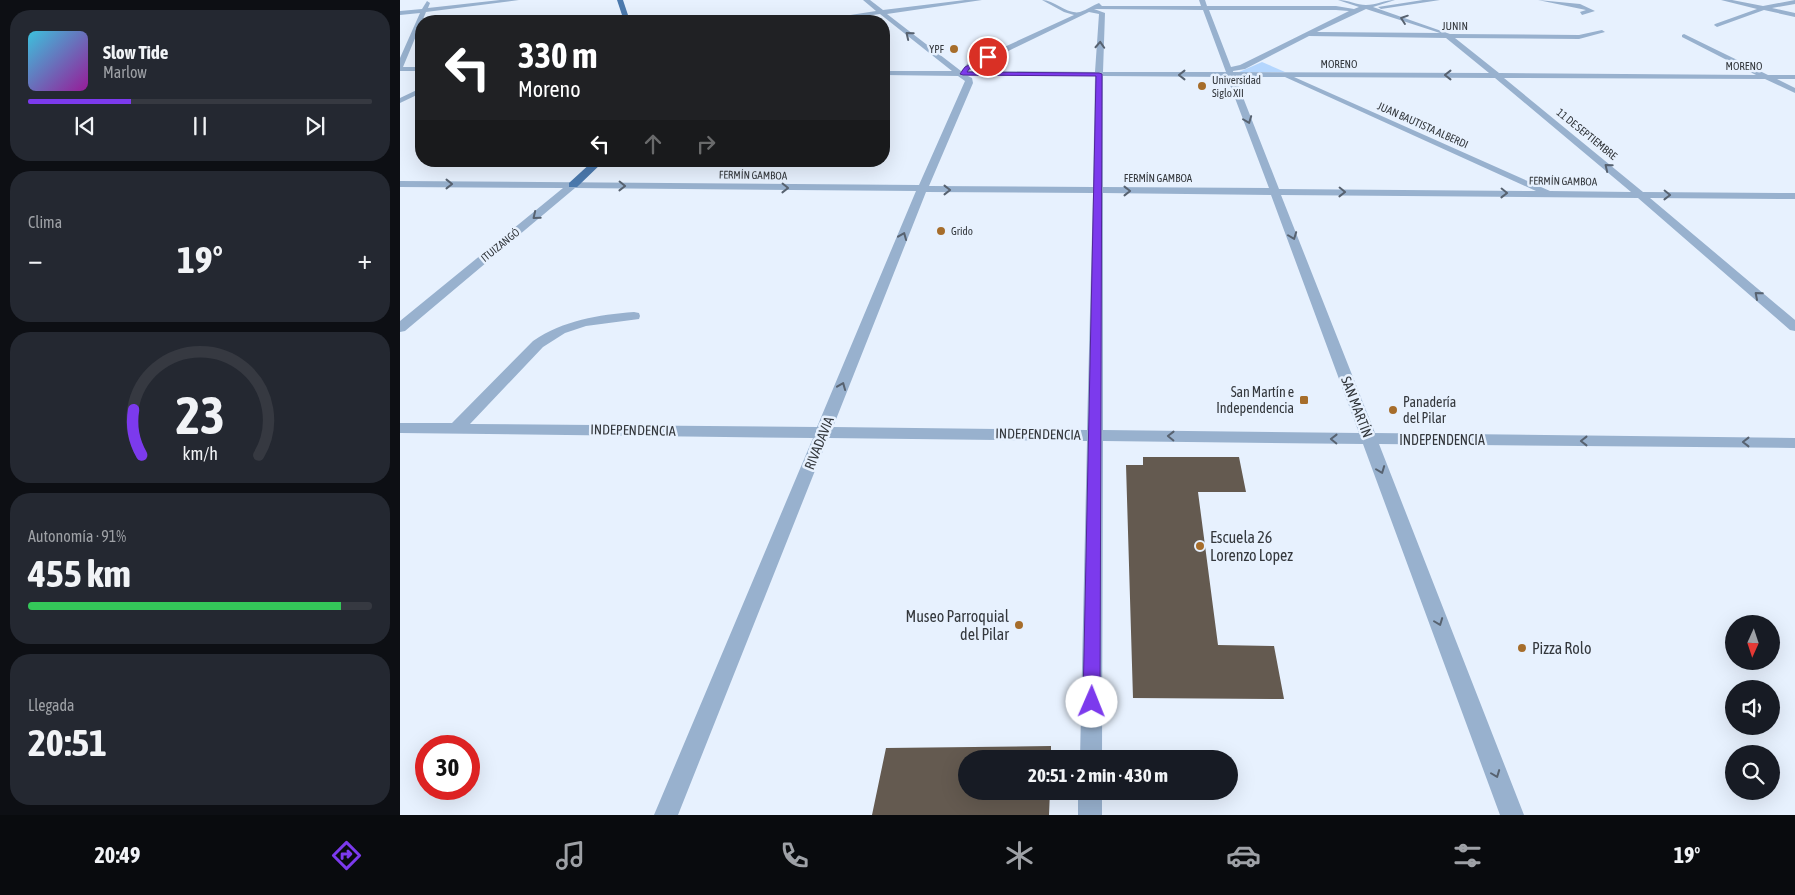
<!DOCTYPE html>
<html lang="es">
<head>
<meta charset="utf-8">
<style>
	body { margin:0; font-family:"Asap Condensed",sans-serif; background:#242831; color:#f1f3f6; height:100vh; display:flex; flex-direction:column; font-size:19px; white-space:nowrap }
	* { box-sizing:border-box; margin:0 }
	p { font-size:16px; color:#9ea1a6 }
	.icon { flex:none; width:28px; height:28px; fill:none; stroke:currentColor; stroke-width:2; stroke-linecap:round; stroke-linejoin:round }
	.map { position:relative; flex:1; overflow:hidden }
	.sheet { display:flex; flex-direction:column; gap:10px; padding:10px; background:#0d0f14; width:400px }
	.sheet>* { flex:none }
	.top-card { position:absolute; left:15px; top:15px; width:475px; height:152px; border-radius:20px; box-shadow:0 5px 20px #0002; background:#202124; color:#fff; overflow:hidden }
	.needle { width:32px; rotate:183deg }
	.controls { position:absolute; left:1325px; top:615px; display:grid; gap:10px }
	.controls a { display:grid; place-items:center; width:55px; height:55px; border-radius:50%; background:#171b24; box-shadow:0 5px 20px #0002; font-size:25px }
	.speed { position:absolute; left:15px; top:735px; display:flex; gap:10px; font-size:25px; font-weight:700; text-align:center }
	.speed>* { display:grid; place-content:center; width:65px; height:65px; border-radius:50%; background:#171b24; box-shadow:0 5px 20px #0002; line-height:1 }
	.speed .limit { border:8px solid #d22; background:#fff; color:#111 }
	.pin { position:absolute; display:grid; place-items:center; width:42px; height:42px; color:#fff; margin:-21px; border:2px solid #fff; border-radius:50%; box-shadow:0 1px 5px #0007 }
	.me { position:absolute; width:55px; margin:-28px; rotate:1deg; stroke-linejoin:round; filter:drop-shadow(0 0 4px #0008) }
	.turn { display:flex; align-items:center; gap:18px; height:105px; padding:0 20px; font-size:22px }
	.turn .icon { width:65px; height:65px; stroke-width:2.5 }
	.turn b { display:block; font-size:35px; line-height:42px }
	.lanes { display:flex; align-items:center; height:48px; padding:0 20px; background:#0003; justify-content:center; gap:25px; direction:ltr }
	.lanes .off { opacity:.35 }
	.big { font-size:38px; font-weight:700; line-height:1.1 }
	.sheet .widget { flex:1; display:flex; flex-direction:column; justify-content:center; gap:8px; min-width:0; padding:0 18px; border-radius:20px; background:#242831 }
	.sheet .dial { align-items:center; gap:0 }
	.dial svg { height:130px; overflow:visible; fill:none; stroke:#363941; stroke-width:7; stroke-linecap:round; text-anchor:middle }
	.dial text { fill:#f1f3f6; stroke:none }
	.song { display:flex; align-items:center; gap:15px }
	.cover { width:60px; height:60px; border-radius:8px; background:linear-gradient(135deg,hsl(190 70% 55%),hsl(300 70% 35%)) }
	.played { height:5px; border-radius:2px; background:linear-gradient(90deg,#7c3aed 30%,#363941 30%) }
	.keys { display:flex; justify-content:space-around; direction:ltr }
	.heat { display:flex; justify-content:space-between; align-items:center; font-size:28px; direction:ltr }
	.charge { height:8px; border-radius:4px; background:linear-gradient(90deg,#34c759 91%,#363941 0) }
	.trip { position:absolute; left:558px; top:750px; width:280px; height:50px; border-radius:25px; background:#171b24; box-shadow:0 5px 20px #0002; font-weight:700; line-height:50px; text-align:center }
	.dock { display:flex; height:80px; justify-content:space-around; align-items:center; background:#090b0e; color:#9ea1a6 }
	.dock .icon { width:35px; height:35px }
	.dock .on { color:#7c3aed }
	.dock b { font-size:22px; color:#f1f3f6 }
	main { display:flex; flex:1; min-height:0 }
	.map>svg:first-child { display:block }
	.green { fill:#b4d6fe }
	.building { fill:#645a50 }
	.lines { fill:none; stroke-linecap:round; stroke-linejoin:round }
	.minor { fill:#98b1ce; fill-rule:evenodd }
	.major { fill:#4c7aae; fill-rule:evenodd }
	.oneway { stroke:#576270 }
	.route { fill:#7c3aed; stroke:#51269a }
	.poi-dot { fill:#a66d2b; stroke:#e7f1fe; stroke-width:2 }
	.labels { text-anchor:middle; stroke-width:5; stroke-linejoin:round; paint-order:stroke }
	.far-street-label { font-size:11px; fill:#34383d; stroke:#e7f1fe }
	.far-poi-label { font-size:11px; fill:#34383d; stroke:#e7f1fe; text-anchor:start }
	.poi-label { font-size:14px; fill:#34383d; stroke:#e7f1fe; text-anchor:end }
	.street-label { font-size:14px; fill:#34383d; stroke:#e7f1fe }
	.near-poi-label { font-size:16px; fill:#34383d; stroke:#e7f1fe; text-anchor:start }
</style>
</head>
<body>
<main>
<section class="sheet">
<div class="widget">
<div class="song"><i class="cover"></i><div><b>Slow Tide</b><p>Marlow</p></div></div>
<div class="played"></div>
<div class="keys"><svg class="icon" aria-label="previous" viewBox="0 0 24 24"><path d="M18 5L8 12l10 7zM5 5v14"/></svg><svg class="icon" aria-label="pause" viewBox="0 0 24 24"><path d="M8 5v14M16 5v14"/></svg><svg class="icon" aria-label="next" viewBox="0 0 24 24"><path d="M6 5l10 7-10 7zM19 5v14"/></svg></div>
</div>
<div class="widget"><p>Clima</p>
<div class="heat"><a>−</a><b class="big">19°</b><a>+</a></div>
</div>
<div class="widget dial"><svg viewBox="0 0 100 80">
<path d="M14 69A42 42 0 1 1 86 69"/>
<path d="M14 69A42 42 0 0 1 9 41" stroke="#7c3aed"/>
<text x="50" y="56" font-size="32" font-weight="700">23</text>
<text x="50" y="72" font-size="11">km/h</text>
</svg></div>
<div class="widget"><p>Autonomía · 91%</p><b class="big">455 km</b><div class="charge"></div></div>
<div class="widget"><p>Llegada</p><b class="big">20:51</b></div>
</section>
<div class="map">
<svg width="1395" height="815" viewBox="0 0 1395 815">
	<rect width="100%" height="100%" fill="#e7f1fe"/>
	<path class="green" d="M862 62 885 72H839Z"/>
	<path class="building" d="M743 457H839L846 492H798L818 645 874 646 884 699 733 698 726 465H743Z
		M651 746V759H566V791H650L649 815H472L486 748Z"/>
	<g class="lines">
		<path class="minor" d="M100 0H119L26 12 3 67H21V71H0V58L20 13 0 15V11L22 9 27 1 30 3 28 8Z
			M463 0H470L483 10 565 0H582L487 14 561 71 567 64 674 15 664 12 642 0C655 0 667 15 680 12 687 10 693 5 699 3L702 6H801L799 0H805L807 6H936L954 9 959 7 938 0C948 0 957 5 966 5 976 5 985 0 995 0L973 7 1050 34 1179 35 1202 30 1205 32 1179 39 1055 38 1099 73 1356 75 1282 37V35L1284 34 1368 75H1395V79H1377L1395 88V93L1365 79 1104 78 1243 192 1395 193V199L1250 198 1395 320V331L1390 330 1238 198 881 195 975 433 1395 438V448L979 444 1124 815H1100L963 444 703 441 702 759H680L687 441 428 438 278 815H254L413 438 0 433V423H52L133 341C164 320 198 315 234 312L239 313 240 316 239 319 186 326 165 333 143 347 70 424 417 427 516 191 175 188 5 331 0 332V321L163 188 0 187V181L519 185 565 81 558 76 484 75V71H552L480 14 428 21H412L476 11ZM694 9 803 10 826 72H703L705 13ZM966 9 1040 33 917 32ZM809 10H936L949 11 840 65 831 67ZM689 12 699 14 695 72 569 71 573 68ZM909 36 1046 38 1089 73 833 72V71L845 69ZM568 76H695L693 187 529 186 573 83 572 78ZM703 76 827 77 869 188 703 187ZM835 77H885L1136 191 879 189ZM894 77 1095 78 1231 192 1150 191ZM526 192 693 193 687 430 433 427ZM703 193 871 195 959 433 703 430Z
			M1023 0H1040L981 9 978 7Z
			M1138 0 1180 4 1195 11 1182 15 1180 12 1186 10Z
			M1321 0H1332L1363 6 1395 0V4L1372 8 1395 13V17L1364 10 1317 27 1314 25 1315 24 1357 9Z
			M21 88V93L0 103V98Z
			M678 791H702V815H678Z"/>
		<path class="major" d="M217 0H223L230 21H224Z
			M193 161H204L177 187H169V183Z"/>
	</g>
	<defs><path id="oneway-chevron" d="M-2-3.5L2.5 0L-2 3.5" fill="none" stroke-width="1.6" stroke-linecap="round" stroke-linejoin="round" transform="scale(1.25)"/></defs>
	<g class="oneway">
		<use href="#oneway-chevron" transform="translate(1004 19) rotate(-161)"/>
		<use href="#oneway-chevron" transform="translate(509 35) rotate(-141)"/>
		<use href="#oneway-chevron" transform="translate(700 45) rotate(-87)"/>
		<use href="#oneway-chevron" transform="translate(782 75) rotate(-180)"/>
		<use href="#oneway-chevron" transform="translate(1048 75) rotate(-180)"/>
		<use href="#oneway-chevron" transform="translate(848 120) rotate(69)"/>
		<use href="#oneway-chevron" transform="translate(1208 167) rotate(-141)"/>
		<use href="#oneway-chevron" transform="translate(49 184)"/>
		<use href="#oneway-chevron" transform="translate(222 186) rotate(1)"/>
		<use href="#oneway-chevron" transform="translate(385 188) rotate(1)"/>
		<use href="#oneway-chevron" transform="translate(547 190)"/>
		<use href="#oneway-chevron" transform="translate(727 191)"/>
		<use href="#oneway-chevron" transform="translate(942 192) rotate(1)"/>
		<use href="#oneway-chevron" transform="translate(1104 193) rotate(1)"/>
		<use href="#oneway-chevron" transform="translate(1267 195) rotate(1)"/>
		<use href="#oneway-chevron" transform="translate(136 216) rotate(141)"/>
		<use href="#oneway-chevron" transform="translate(503 236) rotate(-68)"/>
		<use href="#oneway-chevron" transform="translate(893 236) rotate(69)"/>
		<use href="#oneway-chevron" transform="translate(1358 295) rotate(-139)"/>
		<use href="#oneway-chevron" transform="translate(442 386) rotate(-68)"/>
		<use href="#oneway-chevron" transform="translate(771 436) rotate(-179)"/>
		<use href="#oneway-chevron" transform="translate(934 439) rotate(-179)"/>
		<use href="#oneway-chevron" transform="translate(1184 441) rotate(-180)"/>
		<use href="#oneway-chevron" transform="translate(1346 442) rotate(-180)"/>
		<use href="#oneway-chevron" transform="translate(981 470) rotate(69)"/>
		<use href="#oneway-chevron" transform="translate(1039 622) rotate(69)"/>
		<use href="#oneway-chevron" transform="translate(1096 774) rotate(69)"/>
	</g>
	<path class="route" d="M588 56 590 58 569 69 567 72 699 73 702 74 700 702 697 707 692 709 686 707 683 702 696 76 563 75 560 74 565 67Z"/>
	<g class="poi-dot">
		<circle cx="554" cy="49" r="5"/>
		<circle cx="802" cy="86" r="5"/>
		<circle cx="541" cy="231" r="5"/>
		<rect x="899" y="395" width="10" height="10" rx="2.5"/>
		<circle cx="993" cy="410" r="5"/>
		<circle cx="800" cy="546" r="5"/>
		<circle cx="619" cy="625" r="5"/>
		<circle cx="1122" cy="648" r="5"/>
	</g>
	<g class="labels">
		<g class="far-street-label">
			<text x="1055" y="30">JUNIN</text>
			<text x="939" y="68">MORENO</text>
			<text x="1344" y="70">MORENO</text>
			<text transform="translate(1023 125) rotate(24)" y="4">JUAN BAUTISTA ALBERDI</text>
			<text transform="translate(1187 134) rotate(39)" y="4">11 DE SEPTIEMBRE</text>
			<text transform="translate(353 175) rotate(1)" y="4">FERMÍN GAMBOA</text>
			<text x="758" y="182">FERMÍN GAMBOA</text>
			<text transform="translate(1163 181) rotate(1)" y="4">FERMÍN GAMBOA</text>
			<text transform="translate(100 245) rotate(-39)" y="4">ITUIZANGÓ</text>
		</g>
		<g class="far-poi-label">
			<text x="544" y="53" text-anchor="end">YPF</text>
			<text x="812" y="84">Universidad<tspan x="812" dy="13">Siglo XII</tspan></text>
			<text x="551" y="235">Grido</text>
		</g>
		<g class="poi-label">
			<text x="894" y="397">San Martín e<tspan x="894" dy="16">Independencia</tspan></text>
			<text x="1003" y="407" text-anchor="start">Panadería<tspan x="1003" dy="16">del Pilar</tspan></text>
		</g>
		<g class="street-label">
			<text transform="translate(957 407) rotate(69)" y="5">SAN MARTÍN</text>
			<text transform="translate(233 430) rotate(1)" y="5">INDEPENDENCIA</text>
			<text transform="translate(638 434) rotate(1)" y="5">INDEPENDENCIA</text>
			<text x="1042" y="445">INDEPENDENCIA</text>
			<text transform="translate(419 443) rotate(-68)" y="5">RIVADAVIA</text>
		</g>
		<g class="near-poi-label">
			<text x="810" y="543">Escuela 26<tspan x="810" dy="18">Lorenzo Lopez</tspan></text>
			<text x="609" y="622" text-anchor="end">Museo Parroquial<tspan x="609" dy="18">del Pilar</tspan></text>
			<text x="1132" y="654">Pizza Rolo</text>
		</g>
	</g>
</svg>
<div class="controls">
<a><svg class="needle" viewBox="-14 -14 28 28"><path d="M0-13l5 13h-10z" fill="#e53935"/><path d="M0 13l5-13h-10z" fill="#9ea1a6"/></svg></a>
<a><svg class="icon" aria-label="sound" viewBox="0 0 24 24"><path d="M4 9h4l5-4v14l-5-4H4zM17 9q2 3 0 6"/></svg></a>
<a><svg class="icon" aria-label="search" viewBox="0 0 24 24"><circle cx="10" cy="10" r="6"/><path d="M15 15l6 6"/></svg></a>
</div>
<div class="speed"><div class="limit">30</div></div>
<div class="pin" style="left:588px;top:57px;background:#d93025"><svg class="icon" aria-label="arrive" viewBox="0 0 24 24"><path d="M6 21V4h12l-3 4 3 4H6"/></svg></div>
<svg class="me" style="left:692px;top:702px" viewBox="-20 -20 40 40"><circle r="19" fill="#fff"/><path d="M0-13L10 11 0 6-10 11z" fill="#7c3aed"/></svg>
<div class="trip">20:51 · 2 min · 430 m</div>
<div class="top-card">
<div class="turn"><svg class="icon" aria-label="left" viewBox="0 0 24 24"><path d="M17 20v-9H6M10 6l-5 5 5 5"/></svg><div><b>330 m</b>Moreno</div></div>
<div class="lanes"><svg class="icon" aria-label="left" viewBox="0 0 24 24"><path d="M17 20v-9H6M10 6l-5 5 5 5"/></svg><svg class="icon off" aria-label="ahead" viewBox="0 0 24 24"><path d="M12 20V5M6 11l6-6 6 6"/></svg><svg class="icon off" aria-label="right" viewBox="0 0 24 24"><path d="M7 20v-9h11M14 6l5 5-5 5"/></svg></div>
</div>
</div>
</main>
<nav class="dock">
<b>20:49</b>
<svg class="icon on" aria-label="directions" viewBox="0 0 24 24"><path d="M12 3l9 9-9 9-9-9zM9 14v-3h6M13 9l2 2-2 2"/></svg>
<svg class="icon" aria-label="music" viewBox="0 0 24 24"><path d="M9 18V5l10-2v13"/><circle cx="6" cy="18" r="3"/><circle cx="16" cy="16" r="3"/></svg>
<svg class="icon" aria-label="phone" viewBox="0 0 24 24"><path d="M5 4h4l2 5-3 2q2 4 5 5l2-3 5 2v4C11 20 4 13 5 4z"/></svg>
<svg class="icon" aria-label="climate" viewBox="0 0 24 24"><path d="M12 3v18M4 7l16 10M4 17L20 7"/></svg>
<svg class="icon" aria-label="car" viewBox="0 0 24 24"><path d="M5 17H2v-5l4-1 3-4h7l3 4 3 1v5h-3M9 17h6M6 11h13"/><circle cx="7" cy="17" r="2"/><circle cx="17" cy="17" r="2"/></svg>
<svg class="icon" aria-label="filters" viewBox="0 0 24 24"><path d="M4 7h16M4 17h16"/><circle cx="9" cy="7" r="2"/><circle cx="15" cy="17" r="2"/></svg>
<b>19°</b>
</nav>
</body>
</html>
